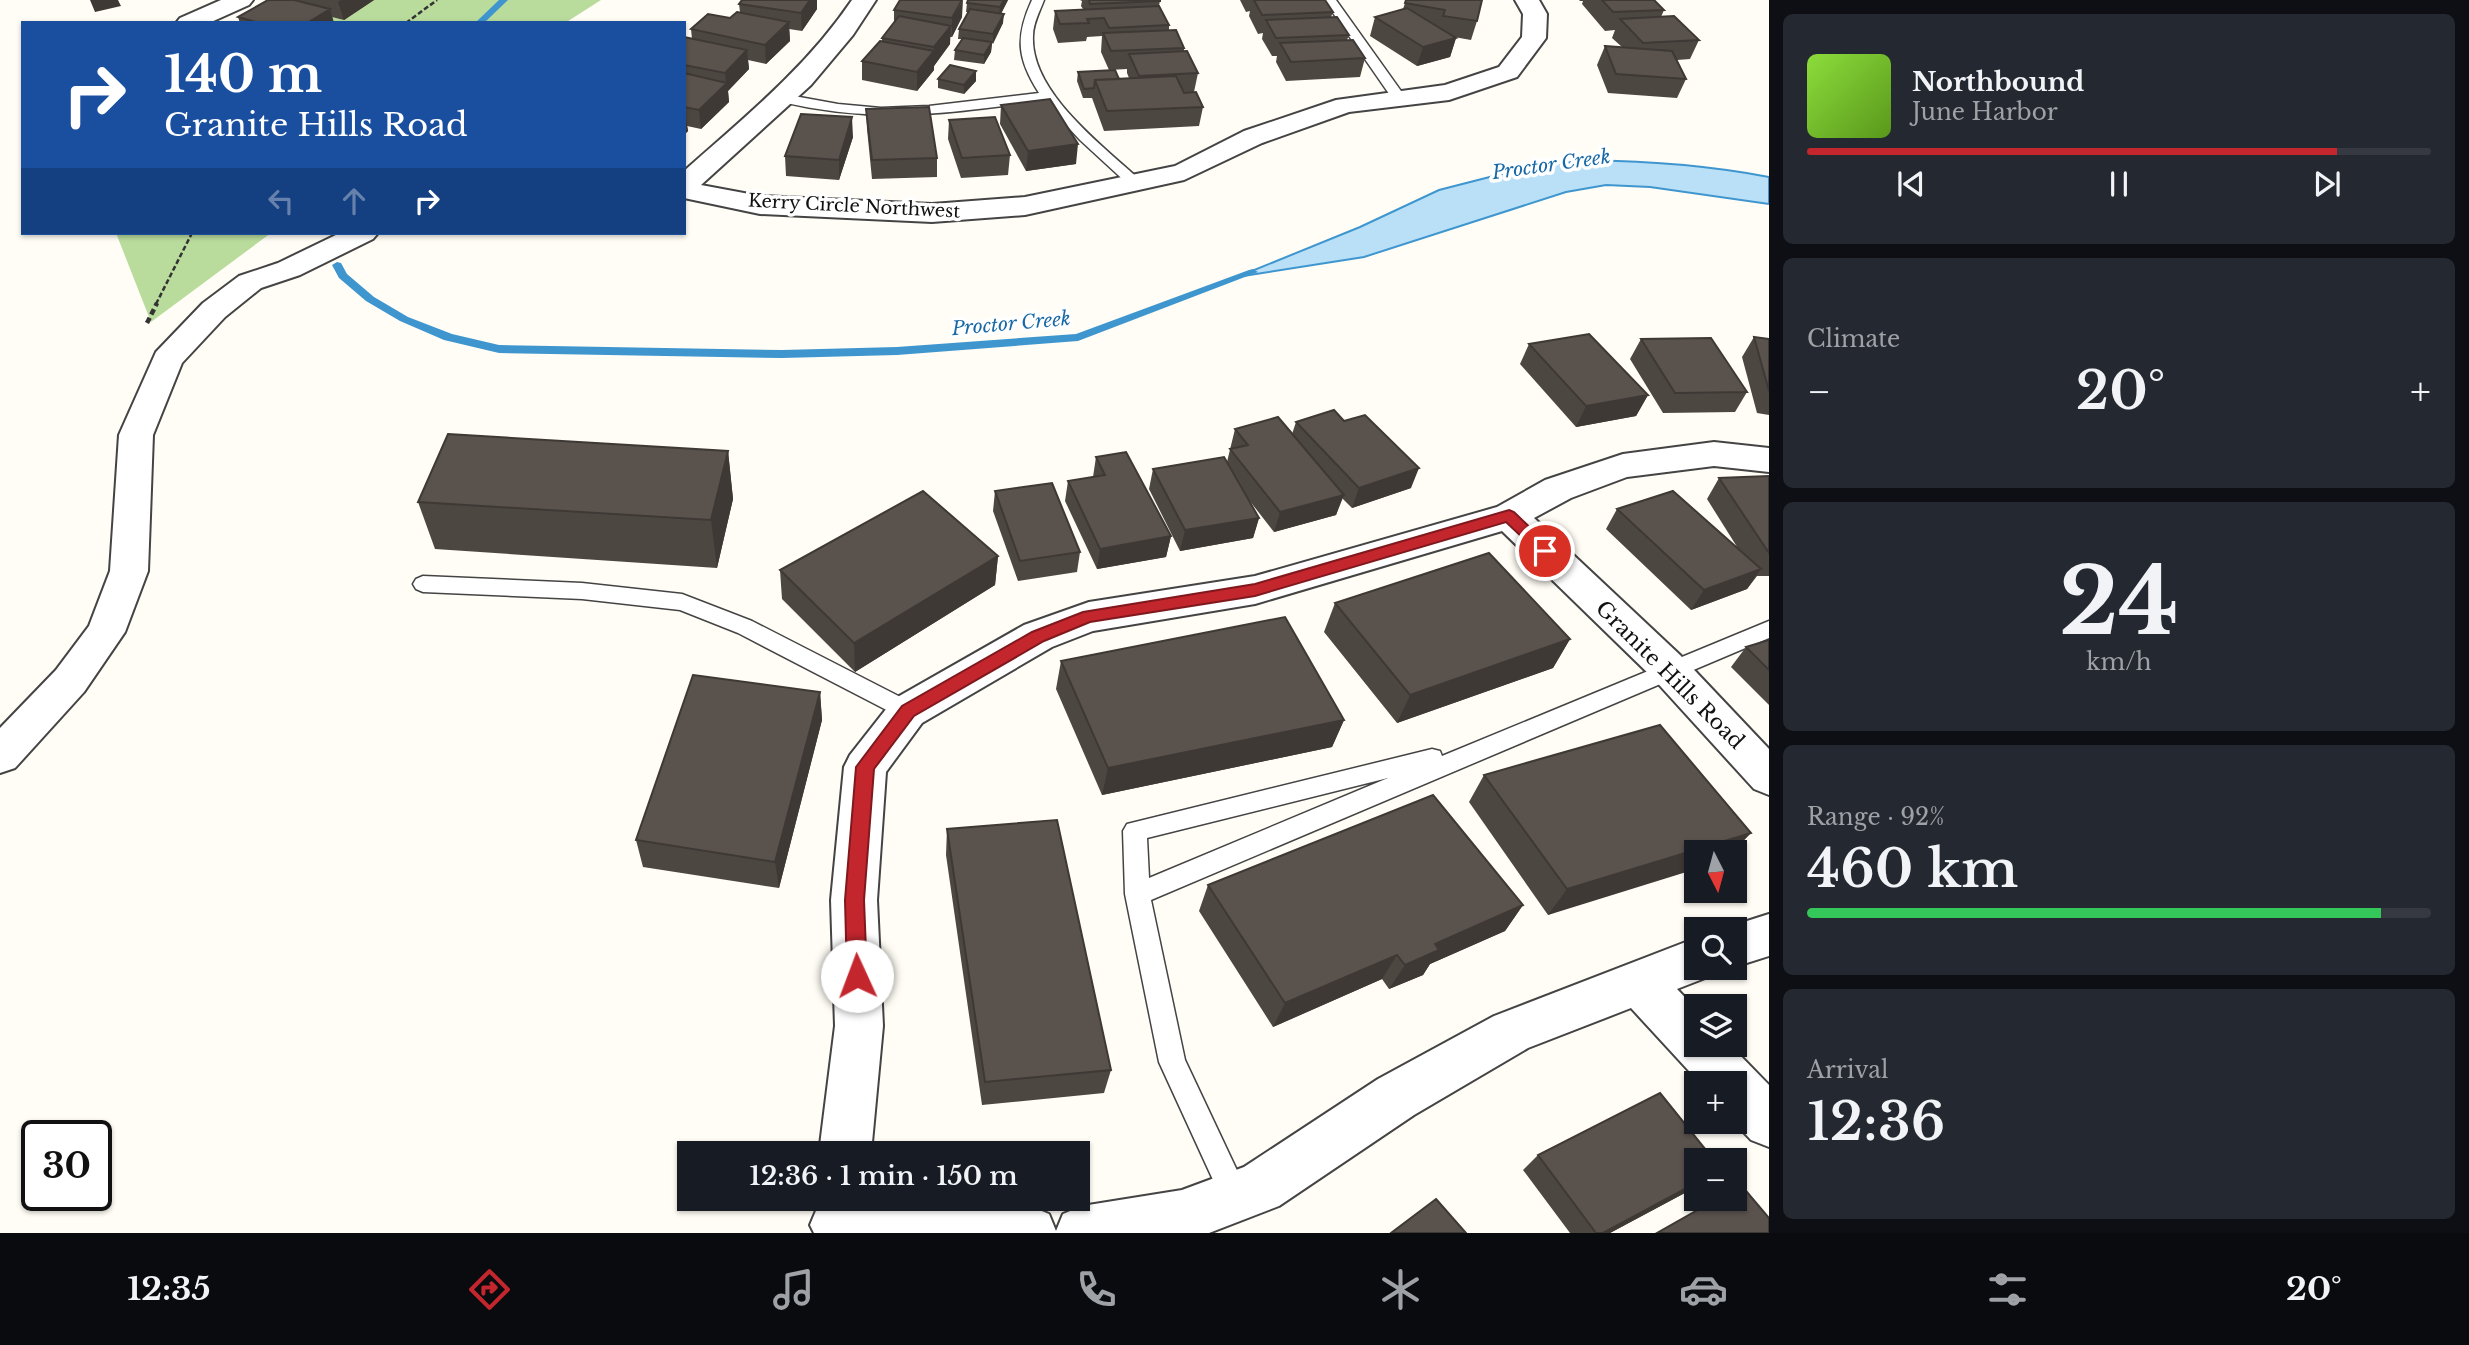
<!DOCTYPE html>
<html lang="en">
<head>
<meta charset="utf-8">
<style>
	body { margin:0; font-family:"Libre Baskerville",serif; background:#242831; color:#f1f3f6; height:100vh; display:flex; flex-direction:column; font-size:26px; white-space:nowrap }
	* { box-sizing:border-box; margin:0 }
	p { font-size:23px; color:#9ea1a6 }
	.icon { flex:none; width:38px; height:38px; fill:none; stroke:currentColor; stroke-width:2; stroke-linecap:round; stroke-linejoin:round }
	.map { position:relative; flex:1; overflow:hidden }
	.details { display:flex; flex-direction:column; gap:14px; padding:14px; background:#0d0f14; width:700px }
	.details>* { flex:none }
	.banner { position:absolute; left:21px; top:21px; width:665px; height:214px; border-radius:0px; box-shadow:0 2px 5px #0004; background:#1a4fa0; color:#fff; overflow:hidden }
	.needle { width:46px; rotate:174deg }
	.buttons { position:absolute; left:1684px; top:840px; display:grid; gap:14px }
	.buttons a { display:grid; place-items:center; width:63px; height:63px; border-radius:0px; background:#171b24; box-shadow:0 2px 5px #0004; font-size:35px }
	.speed { position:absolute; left:21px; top:1120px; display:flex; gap:14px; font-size:35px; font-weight:700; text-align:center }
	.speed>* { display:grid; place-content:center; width:91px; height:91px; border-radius:50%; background:#171b24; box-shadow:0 2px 5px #0004; line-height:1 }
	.speed .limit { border:4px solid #111; border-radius:10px; background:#fff; color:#111 }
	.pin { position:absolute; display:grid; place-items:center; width:60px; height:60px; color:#fff; margin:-30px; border:4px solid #fff; border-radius:50%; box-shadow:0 2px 7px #0007 }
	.me { position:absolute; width:77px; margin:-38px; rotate:358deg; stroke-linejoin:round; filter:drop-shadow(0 0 5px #0008) }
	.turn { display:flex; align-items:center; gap:24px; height:147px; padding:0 28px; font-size:32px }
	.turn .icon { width:91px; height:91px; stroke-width:2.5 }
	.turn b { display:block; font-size:49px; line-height:60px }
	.lanes { display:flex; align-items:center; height:66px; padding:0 28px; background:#0003; justify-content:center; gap:35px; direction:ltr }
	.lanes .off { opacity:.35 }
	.big { font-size:52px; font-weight:600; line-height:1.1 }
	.details .tile { flex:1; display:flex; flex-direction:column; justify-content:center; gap:10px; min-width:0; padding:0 24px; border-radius:10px; background:#242831 }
	.details .dial { align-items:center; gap:0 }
	.dial b { font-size:91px; line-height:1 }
	.song { display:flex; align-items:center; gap:21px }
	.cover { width:84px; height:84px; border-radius:10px; background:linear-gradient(135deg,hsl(90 70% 55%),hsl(90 70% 35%)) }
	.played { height:7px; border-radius:4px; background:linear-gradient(90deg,#c4262e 85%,#363941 85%) }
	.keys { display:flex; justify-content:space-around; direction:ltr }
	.heat { display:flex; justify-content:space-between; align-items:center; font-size:38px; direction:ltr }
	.charge { height:10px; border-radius:5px; background:linear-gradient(90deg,#34c759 92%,#363941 0) }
	.trip { position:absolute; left:677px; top:1141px; width:413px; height:70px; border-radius:0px; background:#171b24; box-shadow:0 2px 5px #0004; font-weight:600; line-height:70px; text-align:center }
	.tabs { display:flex; height:112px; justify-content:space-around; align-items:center; background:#090b0e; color:#9ea1a6 }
	.tabs .icon { width:49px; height:49px }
	.tabs .current { color:#c4262e }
	.tabs b { font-size:32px; color:#f1f3f6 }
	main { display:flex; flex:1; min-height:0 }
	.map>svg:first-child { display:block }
	.forest { fill:#b9dc9c }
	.water { fill:#b9e0f7; stroke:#3f96cf; stroke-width:2 }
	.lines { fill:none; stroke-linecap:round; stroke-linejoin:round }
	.stream { fill:#3f96cf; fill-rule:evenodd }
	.service-casing { stroke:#444; stroke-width:3 }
	.minor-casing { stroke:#444; stroke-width:4 }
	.path-far1 { stroke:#333; stroke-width:2.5; stroke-dasharray:5 2.5; stroke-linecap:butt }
	.path { stroke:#333; stroke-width:4.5; stroke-dasharray:6 3.5; stroke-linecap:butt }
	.service { fill:#fff; fill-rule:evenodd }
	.minor { fill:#fff; fill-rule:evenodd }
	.wall { fill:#4d4742 }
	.shaded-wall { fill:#3f3936 }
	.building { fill:#5a524d; stroke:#3f3936; stroke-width:2 }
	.route { fill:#c4262e; stroke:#7f191e; stroke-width:2 }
	.labels { text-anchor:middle; stroke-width:7; stroke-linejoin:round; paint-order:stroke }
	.far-street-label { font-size:18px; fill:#111; stroke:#fff }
	.far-water-label { font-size:19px; font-style:italic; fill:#1768a6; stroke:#fff }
	.street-label { font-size:21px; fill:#111; stroke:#fff }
</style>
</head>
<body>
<main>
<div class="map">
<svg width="1769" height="1233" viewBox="0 0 1769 1233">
	<rect width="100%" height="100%" fill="#fffdf5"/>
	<path class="forest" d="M293 0H601L565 23H254Z
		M116 233H271L151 322Z"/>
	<path class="water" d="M1585 160C1647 161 1708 165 1769 177V204L1650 187 1606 185 1566 192 1364 257 1237 277 1360 227 1439 190 1513 171Z"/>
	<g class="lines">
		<path class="stream" d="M499 0H508L484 23H475Z
			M337 262 341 263 347 274 374 297 408 317 452 334 499 345 782 350 897 347 1076 334 1249 270 1253 269 1258 272 1078 341 897 355 782 358 499 353 444 340 400 321 366 301 339 278 332 265Z"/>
		<g class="service-casing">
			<path id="service" d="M1032 0H1044C1040 11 1033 23 1033 36 1030 92 1103 146 1140 180L1143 183 1140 186H1130L1080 140 1044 101C946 113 877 125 778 101L776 98 783 94 838 104 881 108 929 106 1039 93C1017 59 1015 37 1032 0Z
				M1324 0H1336L1406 98 1404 101H1394Z
				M423 576 582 583 682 594 752 621 916 705 919 711 916 717 908 720 900 717 738 633 680 610 582 599 423 592 416 589 413 584 416 579Z
				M1769 621V638L1151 900 1185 1060 1249 1196 1245 1206 1235 1210 1225 1206 1159 1062 1125 894 1123 831 1127 824 1432 749 1440 751 1442 756ZM1388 778 1149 878 1147 838Z"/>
		</g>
		<g class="minor-casing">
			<path id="minor" d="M221 0H253L249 5 209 23H176L180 18Z
				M852 0H876L853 35 811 85 701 185 760 196 932 204 1025 197 1175 166 1244 131 1336 100 1445 85 1499 67 1522 37 1523 14 1515 0H1539L1547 14 1546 38 1517 77 1449 100 1349 112 1262 143 1184 180 1025 215 932 222 760 214 684 198V171C745 117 807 67 852 0Z
				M340 233H378L373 239 300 275 261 288 225 317 182 363 153 435 148 571 125 632 84 692 15 768 0 773V728L56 670 89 626 110 571 119 435 156 352 203 303 239 276 278 263Z
				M1714 442 1769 448V472L1714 466 1627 477 1571 498 1534 518 1680 655 1769 749V795L1754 789 1652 677 1502 531 1255 604 1093 631 1052 647 922 723 886 772 877 900 883 1026 871 1153H819L835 1026 831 900 844 767 850 755 894 699 1024 625 1089 602 1255 576 1497 507 1545 480 1623 454Z
				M1769 914V956L1734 967V929H1722Z
				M1696 938V968H1716L1713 975 1677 989 1696 1009V1045H1730L1769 1085V1147L1751 1140 1734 1122V1083H1700L1631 1008 1528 1048 1414 1115 1279 1206 1209 1233H814L810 1225 818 1206 836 1199H944L1030 1206 1049 1214 1056 1231 1063 1214 1082 1206 1182 1190 1244 1167 1378 1079 1494 1016Z"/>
		</g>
		<path class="path-far1" d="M406 23 437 0
			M156 304 192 233"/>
		<path class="path" d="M147 323 157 303"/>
		<use href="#service" class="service"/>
		<use href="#minor" class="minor"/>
	</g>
	<path class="wall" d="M268 0H374L344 20 332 17 334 23H240L238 17Z
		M742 0H817V9L802 31 789 29 790 41 766 64 748 60 749 69 728 91 729 102 701 129 687 126 688 131 684 135V37L692 39 691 29 730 18 740 12 739 4Z
		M1008 0 1001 14 1003 23 992 44 991 52 984 64 954 60 955 50 962 39H958L959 29 968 12H966L967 3Z
		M1080 0H1160L1159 6 1169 25V30L1184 48V52L1198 73 1194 92 1203 107 1199 126 1104 131 1092 98H1083L1077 81 1078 72 1119 79 1129 78 1127 73V69L1109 70 1101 52 1102 36 1087 37 1086 41 1058 43 1053 29 1055 11 1083 9 1081 6 1082 1Z
		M1240 0H1325L1333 12 1331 17 1349 35 1347 40 1365 58 1360 77 1286 81 1276 62 1277 56H1272L1262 39 1263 33 1258 34 1249 16 1250 11 1246 12Z
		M1406 0H1482L1477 21 1471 40 1454 37 1456 38 1450 57 1417 66 1370 36 1375 17 1403 9Z
		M1579 0H1654L1664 10 1661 17 1699 40 1690 59 1677 60 1686 79 1677 98 1608 93 1597 65 1605 46 1622 47 1612 38 1615 30 1605 31 1582 4 1583 1H1580Z
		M894 10 962 17 952 37H950V44L934 66V70L917 91 862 80V61L882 41V38L894 23Z
		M938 79 976 81 964 94 938 88Z
		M1001 105 1076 164 1026 171 1000 124Z
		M866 109 937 158V177L872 179 867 129Z
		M949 120 1010 155 1008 175 961 178 948 139Z
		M853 137 839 180 786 176 785 156Z
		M1754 337 1769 339V415L1757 413 1742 357Z
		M1641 339 1747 392 1735 412 1663 413 1630 359Z
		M1529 344 1648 395 1636 416 1576 427 1520 364Z
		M1296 422 1411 488 1352 508 1342 498 1336 515 1274 532 1249 500 1259 518 1253 538 1180 551 1149 489 1153 469 1227 462 1235 429 1292 434Z
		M728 451 733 499 717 568 435 549 418 502Z
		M1096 457 1171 536 1166 557 1097 569 1065 501 1068 481 1093 477Z
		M1769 476V576H1757L1747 589 1691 610 1606 529 1617 509 1739 550 1707 499 1719 478Z
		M995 491 1080 552 1077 572 1018 581 993 511Z
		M998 556 995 585 855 672 782 599 780 570Z
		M1335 603 1570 639 1553 668 1397 723 1324 632Z
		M1769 640V705L1731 667 1746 647Z
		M1061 661 1344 720 1332 747 1102 795 1056 689Z
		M820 692 822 720 779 888 643 867 636 840Z
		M1484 775 1751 833 1548 915 1469 802Z
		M947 829 1111 1070 1104 1093 982 1105 946 855Z
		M1208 885 1523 905 1505 931 1430 964 1423 975 1389 989 1382 979 1273 1027 1199 911Z
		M1538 1155 1696 1187 1610 1233H1570L1523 1170Z"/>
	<path class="shaded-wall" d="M90 0H118L121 6 95 12Z
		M341 0H374L344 20 338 2Z
		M810 0H817V9L802 31 801 13Z
		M963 0 962 17 952 37V18Z
		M1004 0H1008L999 17 1000 7Z
		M330 9 334 23H307Z
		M1004 14 1003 23 993 44V34Z
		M789 22 790 41 766 64 765 45Z
		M951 26 950 44 934 66V47Z
		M1456 38 1450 57 1417 66 1423 47Z
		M992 42 991 52 984 64V55Z
		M747 50 749 69 728 91 729 102 701 129 699 110 726 84 725 73Z
		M934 51V70L917 91V72Z
		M976 71V81L964 94V85Z
		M685 112 688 131 684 135V113Z
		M852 117 853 137 839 180V160Z
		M1078 144 1076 164 1026 171 1028 151Z
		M1648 395 1636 416 1576 427 1586 406Z
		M728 451 733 499 717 568 711 520Z
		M1419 468 1411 488 1352 508 1359 488Z
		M1344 495 1336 515 1274 532 1280 512Z
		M1259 518 1253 538 1180 551 1185 530Z
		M1171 536 1166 557 1097 569 1100 549Z
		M998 556 995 585 855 672 854 643Z
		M1761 569 1747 589 1691 610 1704 590Z
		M1570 639 1553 668 1397 723 1410 695Z
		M820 692 822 720 779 888 775 862Z
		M1344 720 1332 747 1102 795 1108 768Z
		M1751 833 1733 852H1696V869L1548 915 1567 889Z
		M1523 905 1505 931 1430 964 1423 975 1389 989 1405 965 1435 944Z
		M1397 955 1382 979 1273 1027 1285 1003Z
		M1696 1183V1187L1610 1233H1603Z"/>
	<path class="building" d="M268 0H294L330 9 307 23H259L238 17Z
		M742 0H810L801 13 739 4Z
		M900 0H962L952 18 894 10Z
		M968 0H1004L1000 7 967 3Z
		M1089 0H1160V1L1090 4Z
		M1254 0H1325L1333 12 1262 15Z
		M1406 0H1482L1477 21 1443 16 1445 10 1405 3Z
		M1602 0H1654L1664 10 1613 12Z
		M1159 6 1169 25 1109 28 1104 18 1087 19 1089 23 1060 24 1055 11Z
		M1407 8 1456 38 1423 47 1375 17Z
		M970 9 1004 14 993 34 959 29Z
		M737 12 789 22 765 45 691 29 708 14 730 18Z
		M899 16 951 26 934 47 882 38Z
		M1674 16 1699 40 1643 43 1620 19Z
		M1337 17 1349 35 1276 38 1266 20Z
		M1176 30 1184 48 1111 51 1103 33Z
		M684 37 747 50 725 73 684 65Z
		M963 38 992 42 984 55 955 50Z
		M1353 40 1365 58 1291 62 1280 43Z
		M880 41 934 51 917 72 862 61Z
		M1605 46 1672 51 1686 79 1616 74Z
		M1187 51 1198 73 1139 76 1129 54Z
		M950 65 976 71 964 85 938 79Z
		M1115 70 1119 79 1095 80 1094 88 1084 89 1078 72Z
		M684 73 727 83 699 110 684 107Z
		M1176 76 1184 93 1196 92 1203 107 1107 111 1095 80Z
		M1050 99 1078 144 1028 151 1001 105Z
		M929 107 937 158 872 160 866 109Z
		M801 114 852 117 839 160 785 156Z
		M995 117 1010 155 962 158 949 120Z
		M1589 334 1648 395 1586 406 1529 344Z
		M1754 337 1769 339V391Z
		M1711 338 1747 392 1675 393 1641 339Z
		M1334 410 1344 421 1365 415 1419 468 1359 488 1296 422Z
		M1278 417 1344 495 1280 512 1230 449 1248 445 1235 429Z
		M448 434 728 451 711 520 418 502Z
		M1126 452 1171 536 1100 549 1068 481 1105 475 1096 457Z
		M1224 457 1259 518 1185 530 1153 469Z
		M1769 476V553L1719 478Z
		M1052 483 1080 552 1020 561 995 491Z
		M923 491 998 556 854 643 780 570Z
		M1673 491 1761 569 1704 590 1617 509Z
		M1489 553 1570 639 1410 695 1335 603Z
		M1285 617 1344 720 1108 768 1061 661Z
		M1769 640V670L1746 647Z
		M693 675 820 692 775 862 636 840Z
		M1660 725 1751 833 1567 889 1484 775Z
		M1433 795 1523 905 1435 944 1439 950 1405 965 1397 955 1285 1003 1208 885Z
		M1057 820 1111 1070 985 1082 947 829Z
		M1660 1093 1714 1160H1696V1183L1603 1233H1596L1538 1155Z
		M1741 1185 1769 1218V1233H1657L1717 1199H1734V1189Z
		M1436 1199 1466 1233H1391Z"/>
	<path class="route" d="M1509 510 1514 512 1550 547 1553 551 1550 554H1540L1506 522 1255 596 1090 622 1044 641 914 716 874 769 864 900 867 976 864 982 857 985 850 982 847 976 845 900 856 767 902 706 1032 632 1083 612 1255 584Z"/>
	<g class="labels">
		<g class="far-street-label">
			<text transform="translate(854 206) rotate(3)" y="6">Kerry Circle Northwest</text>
		</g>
		<g class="far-water-label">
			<text transform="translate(1551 164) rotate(-8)" y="7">Proctor Creek</text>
			<text transform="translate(1011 323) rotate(-5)" y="7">Proctor Creek</text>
		</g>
		<g class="street-label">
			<text transform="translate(1670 675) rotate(45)" y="7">Granite Hills Road</text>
		</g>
	</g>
</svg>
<div class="buttons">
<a><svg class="needle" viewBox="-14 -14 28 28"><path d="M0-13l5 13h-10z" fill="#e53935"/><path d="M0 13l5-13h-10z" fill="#9ea1a6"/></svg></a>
<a><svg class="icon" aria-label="search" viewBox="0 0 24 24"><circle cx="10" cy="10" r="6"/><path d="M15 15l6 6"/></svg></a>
<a><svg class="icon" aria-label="layers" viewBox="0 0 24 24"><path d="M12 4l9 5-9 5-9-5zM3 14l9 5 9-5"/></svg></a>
<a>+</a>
<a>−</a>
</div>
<div class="speed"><div class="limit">30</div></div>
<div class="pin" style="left:1545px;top:551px;background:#d93025"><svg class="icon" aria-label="arrive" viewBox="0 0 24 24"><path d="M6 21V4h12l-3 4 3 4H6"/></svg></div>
<svg class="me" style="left:857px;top:976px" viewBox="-20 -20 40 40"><circle r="19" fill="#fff"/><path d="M0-13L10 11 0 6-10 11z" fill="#c4262e"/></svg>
<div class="trip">12:36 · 1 min · 150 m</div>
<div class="banner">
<div class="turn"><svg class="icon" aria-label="right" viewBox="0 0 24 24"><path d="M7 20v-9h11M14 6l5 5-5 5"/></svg><div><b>140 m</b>Granite Hills Road</div></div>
<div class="lanes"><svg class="icon off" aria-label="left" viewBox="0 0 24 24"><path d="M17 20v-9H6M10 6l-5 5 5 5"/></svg><svg class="icon off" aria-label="ahead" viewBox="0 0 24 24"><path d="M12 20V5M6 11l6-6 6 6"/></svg><svg class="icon" aria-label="right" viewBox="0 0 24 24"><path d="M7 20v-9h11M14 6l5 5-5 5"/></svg></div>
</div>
</div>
<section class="details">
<div class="tile">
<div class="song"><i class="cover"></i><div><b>Northbound</b><p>June Harbor</p></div></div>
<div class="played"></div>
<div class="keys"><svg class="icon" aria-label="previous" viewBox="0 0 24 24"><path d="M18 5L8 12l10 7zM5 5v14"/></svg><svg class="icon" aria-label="pause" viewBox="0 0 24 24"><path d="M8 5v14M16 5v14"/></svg><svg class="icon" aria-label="next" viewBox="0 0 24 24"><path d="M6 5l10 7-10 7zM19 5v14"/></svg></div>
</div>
<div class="tile"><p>Climate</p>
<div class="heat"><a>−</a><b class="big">20°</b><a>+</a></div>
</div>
<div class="tile dial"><b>24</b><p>km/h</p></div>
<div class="tile"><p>Range · 92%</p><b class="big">460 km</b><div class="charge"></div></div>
<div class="tile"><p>Arrival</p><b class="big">12:36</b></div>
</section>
</main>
<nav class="tabs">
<b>12:35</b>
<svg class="icon current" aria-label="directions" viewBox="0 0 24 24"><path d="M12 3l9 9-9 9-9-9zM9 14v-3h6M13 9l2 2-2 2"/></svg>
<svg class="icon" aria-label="music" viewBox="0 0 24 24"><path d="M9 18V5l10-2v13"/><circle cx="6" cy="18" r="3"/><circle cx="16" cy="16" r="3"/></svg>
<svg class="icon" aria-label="phone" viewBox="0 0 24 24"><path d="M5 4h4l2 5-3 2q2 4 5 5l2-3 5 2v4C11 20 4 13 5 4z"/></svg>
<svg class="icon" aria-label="climate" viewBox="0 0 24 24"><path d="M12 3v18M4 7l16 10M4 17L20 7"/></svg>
<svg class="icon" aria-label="car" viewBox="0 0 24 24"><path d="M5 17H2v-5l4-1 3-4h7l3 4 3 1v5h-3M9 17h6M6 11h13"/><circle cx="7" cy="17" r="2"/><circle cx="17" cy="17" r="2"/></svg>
<svg class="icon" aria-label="filters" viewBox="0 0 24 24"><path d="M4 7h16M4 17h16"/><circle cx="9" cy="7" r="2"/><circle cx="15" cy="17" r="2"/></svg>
<b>20°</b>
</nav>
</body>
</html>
